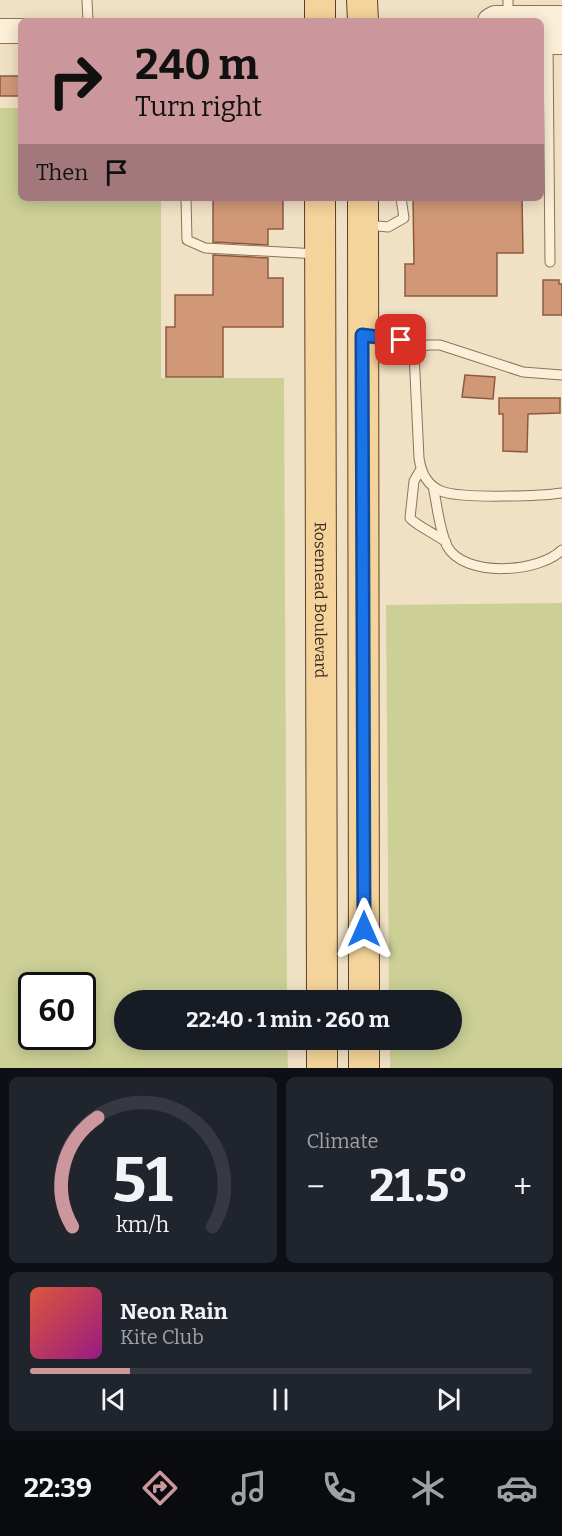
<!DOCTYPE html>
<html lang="en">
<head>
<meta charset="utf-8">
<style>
	body { margin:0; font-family:Bitter,serif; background:#20242c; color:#f1f3f6; height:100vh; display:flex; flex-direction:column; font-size:22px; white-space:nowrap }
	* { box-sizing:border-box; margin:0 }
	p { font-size:20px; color:#9ea1a6 }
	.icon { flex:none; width:33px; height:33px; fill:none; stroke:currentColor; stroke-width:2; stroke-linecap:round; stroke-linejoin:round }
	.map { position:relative; height:1068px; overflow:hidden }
	.panel { display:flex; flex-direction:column; gap:9px; padding:9px; background:#0d0f14; flex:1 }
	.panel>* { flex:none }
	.top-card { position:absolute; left:18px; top:18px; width:526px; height:183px; border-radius:9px; box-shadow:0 3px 15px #0003; background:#cc979c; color:#111; overflow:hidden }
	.speed { position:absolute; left:18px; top:972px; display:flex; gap:12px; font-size:30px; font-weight:700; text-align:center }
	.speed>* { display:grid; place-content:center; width:78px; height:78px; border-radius:50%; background:#171b24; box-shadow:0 3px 15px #0003; line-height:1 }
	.speed .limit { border:3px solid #111; border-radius:9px; background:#fff; color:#111 }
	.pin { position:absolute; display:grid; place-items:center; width:51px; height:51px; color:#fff; margin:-26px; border-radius:12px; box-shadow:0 3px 9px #0006 }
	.me { position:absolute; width:66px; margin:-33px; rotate:0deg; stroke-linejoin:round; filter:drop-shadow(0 0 4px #0008) }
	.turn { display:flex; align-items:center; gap:21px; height:126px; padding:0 18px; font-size:27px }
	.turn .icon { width:78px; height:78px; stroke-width:2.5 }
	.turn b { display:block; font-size:42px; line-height:51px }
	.then { display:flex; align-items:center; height:57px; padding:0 18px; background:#0003; gap:12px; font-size:22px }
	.big { font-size:45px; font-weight:700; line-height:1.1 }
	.panel .card { flex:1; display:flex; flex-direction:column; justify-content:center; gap:9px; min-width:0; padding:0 21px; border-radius:9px; background:#20242c }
	.panel .dial { align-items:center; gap:0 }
	.dial svg { height:156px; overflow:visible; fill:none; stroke:#363941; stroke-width:7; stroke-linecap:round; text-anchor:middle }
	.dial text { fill:#f1f3f6; stroke:none }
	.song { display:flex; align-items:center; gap:18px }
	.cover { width:72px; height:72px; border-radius:9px; background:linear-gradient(135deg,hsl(10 70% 55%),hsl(310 70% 35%)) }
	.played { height:6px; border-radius:3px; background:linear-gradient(90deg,#cc979c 20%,#363941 20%) }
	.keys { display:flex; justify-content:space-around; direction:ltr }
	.heat { display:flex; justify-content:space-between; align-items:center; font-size:33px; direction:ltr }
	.panel .tiles { flex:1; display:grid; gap:9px; grid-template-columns:1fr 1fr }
	.card:last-child { grid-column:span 2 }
	.trip { position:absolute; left:114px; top:990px; width:348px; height:60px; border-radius:30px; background:#171b24; box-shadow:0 3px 15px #0003; font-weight:700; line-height:60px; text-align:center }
	.tabs { display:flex; height:96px; justify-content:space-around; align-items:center; background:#090b0e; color:#9ea1a6 }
	.tabs .icon { width:42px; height:42px }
	.tabs .current { color:#cc979c }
	.tabs b { font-size:27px; color:#f1f3f6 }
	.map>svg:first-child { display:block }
	.green { fill:#ccd097; fill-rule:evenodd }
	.building { fill:#d19878; stroke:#8d593e; stroke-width:1.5 }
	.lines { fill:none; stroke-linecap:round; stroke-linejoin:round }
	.service-casing { stroke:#8d7259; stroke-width:11 }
	.tertiary-casing { stroke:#8d7259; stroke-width:26 }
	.primary-casing { stroke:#5a402e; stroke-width:32 }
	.service { stroke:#fbefd8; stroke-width:9 }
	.tertiary { stroke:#fbefd8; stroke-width:24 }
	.primary { stroke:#f5d49b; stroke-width:30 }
	.route-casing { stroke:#114b97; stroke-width:15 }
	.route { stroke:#1a73e8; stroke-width:10 }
	.labels { text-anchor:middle; stroke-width:6; stroke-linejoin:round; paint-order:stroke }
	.street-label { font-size:16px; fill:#3c2b1e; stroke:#f8ecd4 }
</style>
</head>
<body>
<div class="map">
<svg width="562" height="1068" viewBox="0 0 562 1068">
	<rect width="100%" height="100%" fill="#f1e1c4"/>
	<path class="green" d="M0 108H21V198H161V378H284L287 1000H124V1040H287L288 1068H0ZM32 986H82V1036H32Z
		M562 603V1068H390V1040H452V1000H389L386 605Z"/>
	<path class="building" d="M0 76H21V96H0Z
		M213 198H283V229H268V245L213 242Z
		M413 198H522L523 253H497V296H405V264H414Z
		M213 255 268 258V278H283V327H223V377H166V327H175V295H213Z
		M543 280H559V284H562V315H543Z
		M465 375 495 377 493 399 462 397Z
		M499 398H560V413L528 414 527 452 503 451V414H499Z"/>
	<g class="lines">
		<g class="service-casing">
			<path id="service" d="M87 0 88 21
				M508 19V0
				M548 44 550 262
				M186 198 187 240 205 248 318 254
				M368 225 388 227 404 218 401 198
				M367 336 401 340 414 353 419 458C421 473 427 485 441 491 459 499 541 496 562 493
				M412 350 428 345H440L523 372 562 375
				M421 469 414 481 410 518C414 524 437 535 446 542
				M433 486C437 504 439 529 447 546 464 578 539 573 562 550"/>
		</g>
		<g class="tertiary-casing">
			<path id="tertiary" d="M490 21 495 18H562
				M0 31H21
				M542 42H562"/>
		</g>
		<g class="primary-casing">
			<g id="primary">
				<path d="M320 0V21"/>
				<path d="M362 0 363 21"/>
				<path id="s1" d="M320 198 322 1000"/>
				<path d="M363 198 364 1000"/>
				<path d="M322 1040V1068"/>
				<path d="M364 1040V1068"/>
			</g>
		</g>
		<use href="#service" class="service"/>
		<use href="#tertiary" class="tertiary"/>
		<use href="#primary" class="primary"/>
	</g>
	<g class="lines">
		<g class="route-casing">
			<path id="route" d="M364 929 362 335 401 340"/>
		</g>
		<use href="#route" class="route"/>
	</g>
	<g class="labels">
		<g class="street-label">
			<text dy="6" stroke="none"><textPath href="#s1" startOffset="402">Rosemead Boulevard</textPath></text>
		</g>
	</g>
</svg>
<div class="speed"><div class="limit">60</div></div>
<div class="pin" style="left:401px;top:340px;background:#d93025"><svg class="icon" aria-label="arrive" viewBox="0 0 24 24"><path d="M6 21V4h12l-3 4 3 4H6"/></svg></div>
<svg class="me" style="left:364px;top:929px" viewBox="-20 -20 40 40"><path d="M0-17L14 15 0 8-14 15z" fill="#1a73e8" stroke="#fff" stroke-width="4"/></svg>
<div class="trip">22:40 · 1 min · 260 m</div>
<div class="top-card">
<div class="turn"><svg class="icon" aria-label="right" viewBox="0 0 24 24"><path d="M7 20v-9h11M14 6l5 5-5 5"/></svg><div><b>240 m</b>Turn right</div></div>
<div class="then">Then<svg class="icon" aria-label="arrive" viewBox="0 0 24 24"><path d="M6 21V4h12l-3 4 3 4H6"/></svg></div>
</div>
</div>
<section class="panel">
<div class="tiles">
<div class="card dial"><svg viewBox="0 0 100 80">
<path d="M14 69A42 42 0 1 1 86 69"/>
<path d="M14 69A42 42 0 0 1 27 13" stroke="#cc979c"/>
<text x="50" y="56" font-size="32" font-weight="700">51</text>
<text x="50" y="72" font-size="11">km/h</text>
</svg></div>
<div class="card"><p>Climate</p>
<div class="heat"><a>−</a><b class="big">21.5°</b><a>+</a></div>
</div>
<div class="card">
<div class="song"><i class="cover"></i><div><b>Neon Rain</b><p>Kite Club</p></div></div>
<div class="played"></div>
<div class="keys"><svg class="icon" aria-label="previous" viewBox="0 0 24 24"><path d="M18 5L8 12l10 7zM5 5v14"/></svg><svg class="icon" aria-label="pause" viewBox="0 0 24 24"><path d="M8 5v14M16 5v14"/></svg><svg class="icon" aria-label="next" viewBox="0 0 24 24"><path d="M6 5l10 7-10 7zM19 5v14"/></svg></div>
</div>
</div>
</section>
<nav class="tabs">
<b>22:39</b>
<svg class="icon current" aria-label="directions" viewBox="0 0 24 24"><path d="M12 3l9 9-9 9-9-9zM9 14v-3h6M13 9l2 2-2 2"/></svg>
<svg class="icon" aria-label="music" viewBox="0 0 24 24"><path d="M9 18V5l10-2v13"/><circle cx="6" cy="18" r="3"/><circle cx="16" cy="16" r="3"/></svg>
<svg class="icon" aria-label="phone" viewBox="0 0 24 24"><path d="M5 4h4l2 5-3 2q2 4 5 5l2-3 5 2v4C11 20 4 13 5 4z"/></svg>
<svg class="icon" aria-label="climate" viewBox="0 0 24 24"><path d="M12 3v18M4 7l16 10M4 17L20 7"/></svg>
<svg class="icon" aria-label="car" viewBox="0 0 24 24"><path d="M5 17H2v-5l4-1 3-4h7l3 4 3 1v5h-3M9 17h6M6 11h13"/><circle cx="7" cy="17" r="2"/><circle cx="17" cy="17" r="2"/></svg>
</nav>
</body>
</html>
